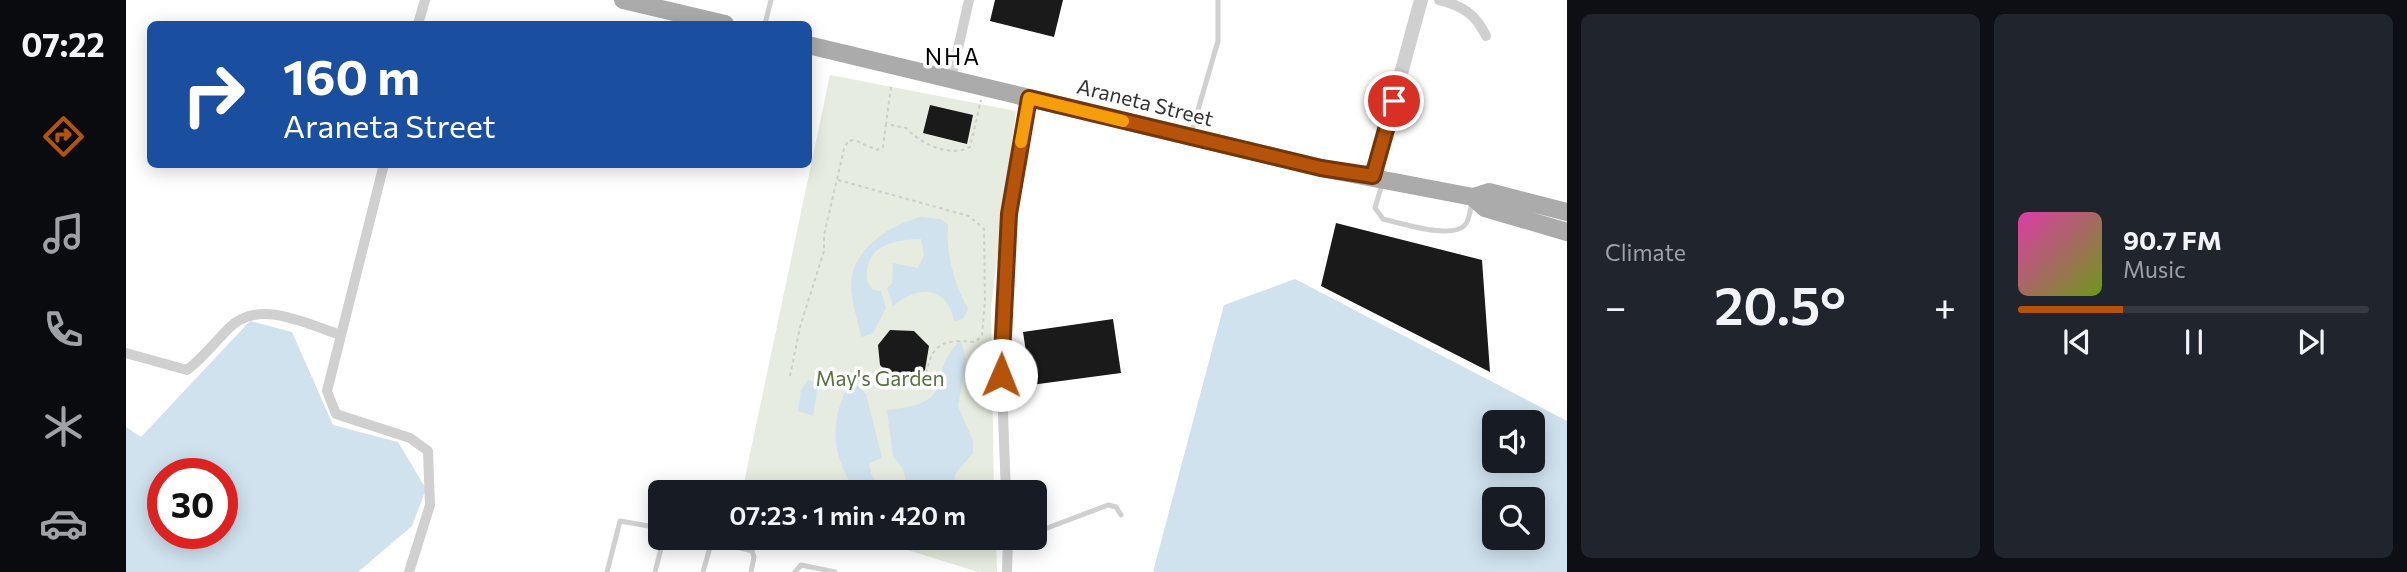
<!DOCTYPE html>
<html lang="en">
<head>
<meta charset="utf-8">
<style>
	body { margin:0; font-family:Commissioner,sans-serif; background:#20242c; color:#f1f3f6; height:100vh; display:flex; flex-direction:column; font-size:26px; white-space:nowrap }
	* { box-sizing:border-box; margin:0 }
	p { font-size:23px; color:#9ea1a6 }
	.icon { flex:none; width:38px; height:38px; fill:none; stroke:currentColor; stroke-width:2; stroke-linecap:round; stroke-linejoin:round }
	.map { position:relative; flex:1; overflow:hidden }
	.side { display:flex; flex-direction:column; gap:14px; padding:14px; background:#0d0f14; width:840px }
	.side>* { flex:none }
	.hud { position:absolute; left:21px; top:21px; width:665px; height:147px; border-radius:10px; box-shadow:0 4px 18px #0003; background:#1a4fa0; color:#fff; overflow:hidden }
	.tools { position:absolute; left:1356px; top:410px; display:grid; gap:14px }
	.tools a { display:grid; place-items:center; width:63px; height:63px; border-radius:10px; background:#171b24; box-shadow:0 4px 18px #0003; font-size:35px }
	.speed { position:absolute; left:21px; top:458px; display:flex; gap:14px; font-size:35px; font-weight:700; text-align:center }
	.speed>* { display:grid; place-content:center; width:91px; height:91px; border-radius:50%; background:#171b24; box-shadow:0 4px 18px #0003; line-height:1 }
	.speed .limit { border:10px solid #d22; background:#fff; color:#111 }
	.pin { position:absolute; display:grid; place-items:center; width:60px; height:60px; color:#fff; margin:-30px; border:4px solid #fff; border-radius:50%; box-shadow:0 2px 7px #0007 }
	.me { position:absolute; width:77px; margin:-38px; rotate:1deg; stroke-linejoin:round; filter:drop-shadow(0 0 5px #0008) }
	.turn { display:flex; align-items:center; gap:24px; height:147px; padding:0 21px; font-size:32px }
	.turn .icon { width:91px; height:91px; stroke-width:2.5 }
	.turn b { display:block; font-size:49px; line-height:60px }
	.big { font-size:52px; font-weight:600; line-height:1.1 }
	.side .widget { flex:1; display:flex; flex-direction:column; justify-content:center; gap:10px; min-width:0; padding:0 24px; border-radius:10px; background:#20242c }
	.song { display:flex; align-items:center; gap:21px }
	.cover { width:84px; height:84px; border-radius:10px; background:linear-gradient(135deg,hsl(320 70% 55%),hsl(80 70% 35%)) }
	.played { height:7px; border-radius:4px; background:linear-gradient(90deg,#b45309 30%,#363941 30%) }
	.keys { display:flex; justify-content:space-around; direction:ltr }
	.heat { display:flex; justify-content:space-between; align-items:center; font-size:38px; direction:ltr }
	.side .tiles { flex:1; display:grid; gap:14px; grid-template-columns:repeat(2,1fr) }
	.trip { position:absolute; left:522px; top:480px; width:399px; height:70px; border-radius:10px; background:#171b24; box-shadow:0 4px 18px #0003; font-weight:600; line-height:70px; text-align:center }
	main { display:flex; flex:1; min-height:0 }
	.dock { display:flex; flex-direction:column; width:126px; justify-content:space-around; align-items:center; background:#090b0e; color:#9ea1a6 }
	.dock .icon { width:49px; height:49px }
	.dock .active { color:#b45309 }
	.dock b { font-size:32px; color:#f1f3f6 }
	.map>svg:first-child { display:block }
	.green { fill:#e6ecdf }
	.water { fill:#cfe2ee; fill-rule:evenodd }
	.building { fill:#1a1a1a }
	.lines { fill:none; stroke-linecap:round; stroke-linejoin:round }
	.path { stroke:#cdcdcd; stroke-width:2; stroke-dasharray:3.5 3.5; stroke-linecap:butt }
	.service { stroke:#d0d0d0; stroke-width:5 }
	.minor { stroke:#d0d0d0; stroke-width:10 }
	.tertiary { stroke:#d0d0d0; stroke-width:14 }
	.primary { stroke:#ababab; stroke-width:18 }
	.route-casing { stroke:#753606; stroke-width:18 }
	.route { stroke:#b45309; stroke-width:12 }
	.slow { stroke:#f59e0b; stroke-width:12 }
	.labels { text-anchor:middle; stroke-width:7; stroke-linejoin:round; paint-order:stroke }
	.street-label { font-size:21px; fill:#333; stroke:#fff }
	.park-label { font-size:21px; fill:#56703f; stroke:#fff }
	.neighbourhood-label { font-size:23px; letter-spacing:2px; fill:#000; stroke:#fff }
</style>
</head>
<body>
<main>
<nav class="dock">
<b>07:22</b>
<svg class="icon active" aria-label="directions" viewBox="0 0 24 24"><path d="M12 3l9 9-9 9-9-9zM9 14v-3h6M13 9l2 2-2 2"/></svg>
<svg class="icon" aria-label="music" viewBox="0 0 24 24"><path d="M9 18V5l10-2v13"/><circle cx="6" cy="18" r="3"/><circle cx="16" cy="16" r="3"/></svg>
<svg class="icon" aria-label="phone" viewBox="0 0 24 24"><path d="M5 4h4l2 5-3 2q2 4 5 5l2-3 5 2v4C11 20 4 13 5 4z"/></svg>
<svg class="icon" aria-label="climate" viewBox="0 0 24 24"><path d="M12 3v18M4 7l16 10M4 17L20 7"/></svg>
<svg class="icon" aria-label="car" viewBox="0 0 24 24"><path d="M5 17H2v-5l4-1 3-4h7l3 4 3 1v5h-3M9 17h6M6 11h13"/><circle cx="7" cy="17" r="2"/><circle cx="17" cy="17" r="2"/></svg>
</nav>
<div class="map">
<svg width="1441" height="572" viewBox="0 0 1441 572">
	<rect width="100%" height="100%" fill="#fff"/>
	<path class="green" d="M704 75 890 111 865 307 868 492H616Z
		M740 537H870L871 572H852Z"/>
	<path class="water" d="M795 217 815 219 822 225C820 254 828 284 842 309L837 319 828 321C821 285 792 285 767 306L761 288 766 283 767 263 792 268 798 255 795 239C766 240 738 245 741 281L747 290 755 291 760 308 747 333 735 337C732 318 722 295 726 276 732 245 767 224 795 217Z
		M1169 279 1441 421V572H1027L1098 305ZM1368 422H1407V460H1368ZM1368 499H1407V537H1368Z
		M124 321 166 332 207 425 272 442 300 489 286 526 232 572H0V427L15 437ZM37 474H96V534H37Z
		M835 340 840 360 832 406 847 441V453L829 474 828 489 824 492H731C703 455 704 419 725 379L740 394 756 458 743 463C745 481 754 487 771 490L781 483 777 469 767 456 761 410C837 403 797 375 835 340Z
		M682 380 687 382 691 390 687 416 672 411 675 390Z"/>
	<path class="building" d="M869 0H937L928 37 864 21Z
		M804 105 847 115 841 144 797 133Z
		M1210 223 1356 260 1364 372 1195 286Z
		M987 319 995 373 905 385 897 332Z
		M764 330 788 331 803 346 799 370 786 381 768 379 754 365 752 345Z"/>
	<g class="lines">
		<path class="path" d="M765 87 760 124 780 128C794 143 823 158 844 147L855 100
			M712 180 843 216 858 229 859 300 856 336 849 342C810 338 804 348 798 385
			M664 376 674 327 698 251V235L718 149 722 141 728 140 751 150 757 147 760 124"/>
		<path class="service" d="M639 24 645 0
			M1065 134 1092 41V0
			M1256 184 1249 208 1257 219C1275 223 1331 242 1341 222 1344 216 1345 206 1346 200
			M908 533 982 505 990 507 995 515
			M573 537 626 551 628 557 625 572
			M481 572 494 521 534 528
			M529 572 538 537
			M577 572 586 540
			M669 572 675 565 709 572"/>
		<path class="minor" d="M1313 0C1335 5 1350 14 1360 36
			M292 24 299 0
			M825 79 843 0
			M258 164 201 391 210 414 284 438 302 451 304 505 283 572
			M0 353 61 370C77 358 89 342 103 328 133 298 180 324 215 335
			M880 492C876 399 872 306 883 214 887 175 896 136 903 98
			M881 572 882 537"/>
		<path class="tertiary" d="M1247 176 1295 0"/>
		<path class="primary" d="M497 0 599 24
			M682 45 1195 168 1347 197 1363 192 1441 212
			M1347 197 1359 208 1441 232"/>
	</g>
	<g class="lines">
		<g class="route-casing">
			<path id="route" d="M875 375 883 214 903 98 1195 168 1247 176 1268 101"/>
		</g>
		<use href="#route" class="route"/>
		<path class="slow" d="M895 142 903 98 997 121"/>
	</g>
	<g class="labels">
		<g class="street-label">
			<text transform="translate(1019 103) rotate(14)" y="7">Araneta Street</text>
		</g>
		<g class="park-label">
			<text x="754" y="386">May's Garden</text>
		</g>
		<g class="neighbourhood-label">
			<text x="827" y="65">NHA</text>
		</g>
	</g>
</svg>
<div class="tools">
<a><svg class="icon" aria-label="sound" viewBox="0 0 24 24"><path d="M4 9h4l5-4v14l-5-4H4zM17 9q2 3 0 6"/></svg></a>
<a><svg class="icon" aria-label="search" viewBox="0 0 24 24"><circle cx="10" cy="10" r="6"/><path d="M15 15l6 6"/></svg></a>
</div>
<div class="speed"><div class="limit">30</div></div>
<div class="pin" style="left:1268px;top:101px;background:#d93025"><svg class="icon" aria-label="arrive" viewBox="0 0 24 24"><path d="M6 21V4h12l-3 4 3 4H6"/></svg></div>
<svg class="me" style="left:875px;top:375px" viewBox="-20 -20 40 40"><circle r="19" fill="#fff"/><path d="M0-13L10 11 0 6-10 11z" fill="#b45309"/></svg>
<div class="trip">07:23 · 1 min · 420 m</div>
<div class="hud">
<div class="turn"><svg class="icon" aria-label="right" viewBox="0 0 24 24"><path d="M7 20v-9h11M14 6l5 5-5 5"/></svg><div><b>160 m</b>Araneta Street</div></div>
</div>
</div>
<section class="side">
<div class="tiles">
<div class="widget"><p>Climate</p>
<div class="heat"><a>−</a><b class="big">20.5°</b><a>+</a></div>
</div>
<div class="widget">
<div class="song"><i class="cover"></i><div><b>90.7 FM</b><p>Music</p></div></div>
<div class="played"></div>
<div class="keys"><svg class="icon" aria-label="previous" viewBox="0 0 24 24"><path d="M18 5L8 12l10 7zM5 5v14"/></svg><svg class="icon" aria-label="pause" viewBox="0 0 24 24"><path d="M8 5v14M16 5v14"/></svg><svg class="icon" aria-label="next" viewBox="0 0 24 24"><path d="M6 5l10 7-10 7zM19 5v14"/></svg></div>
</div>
</div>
</section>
</main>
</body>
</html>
